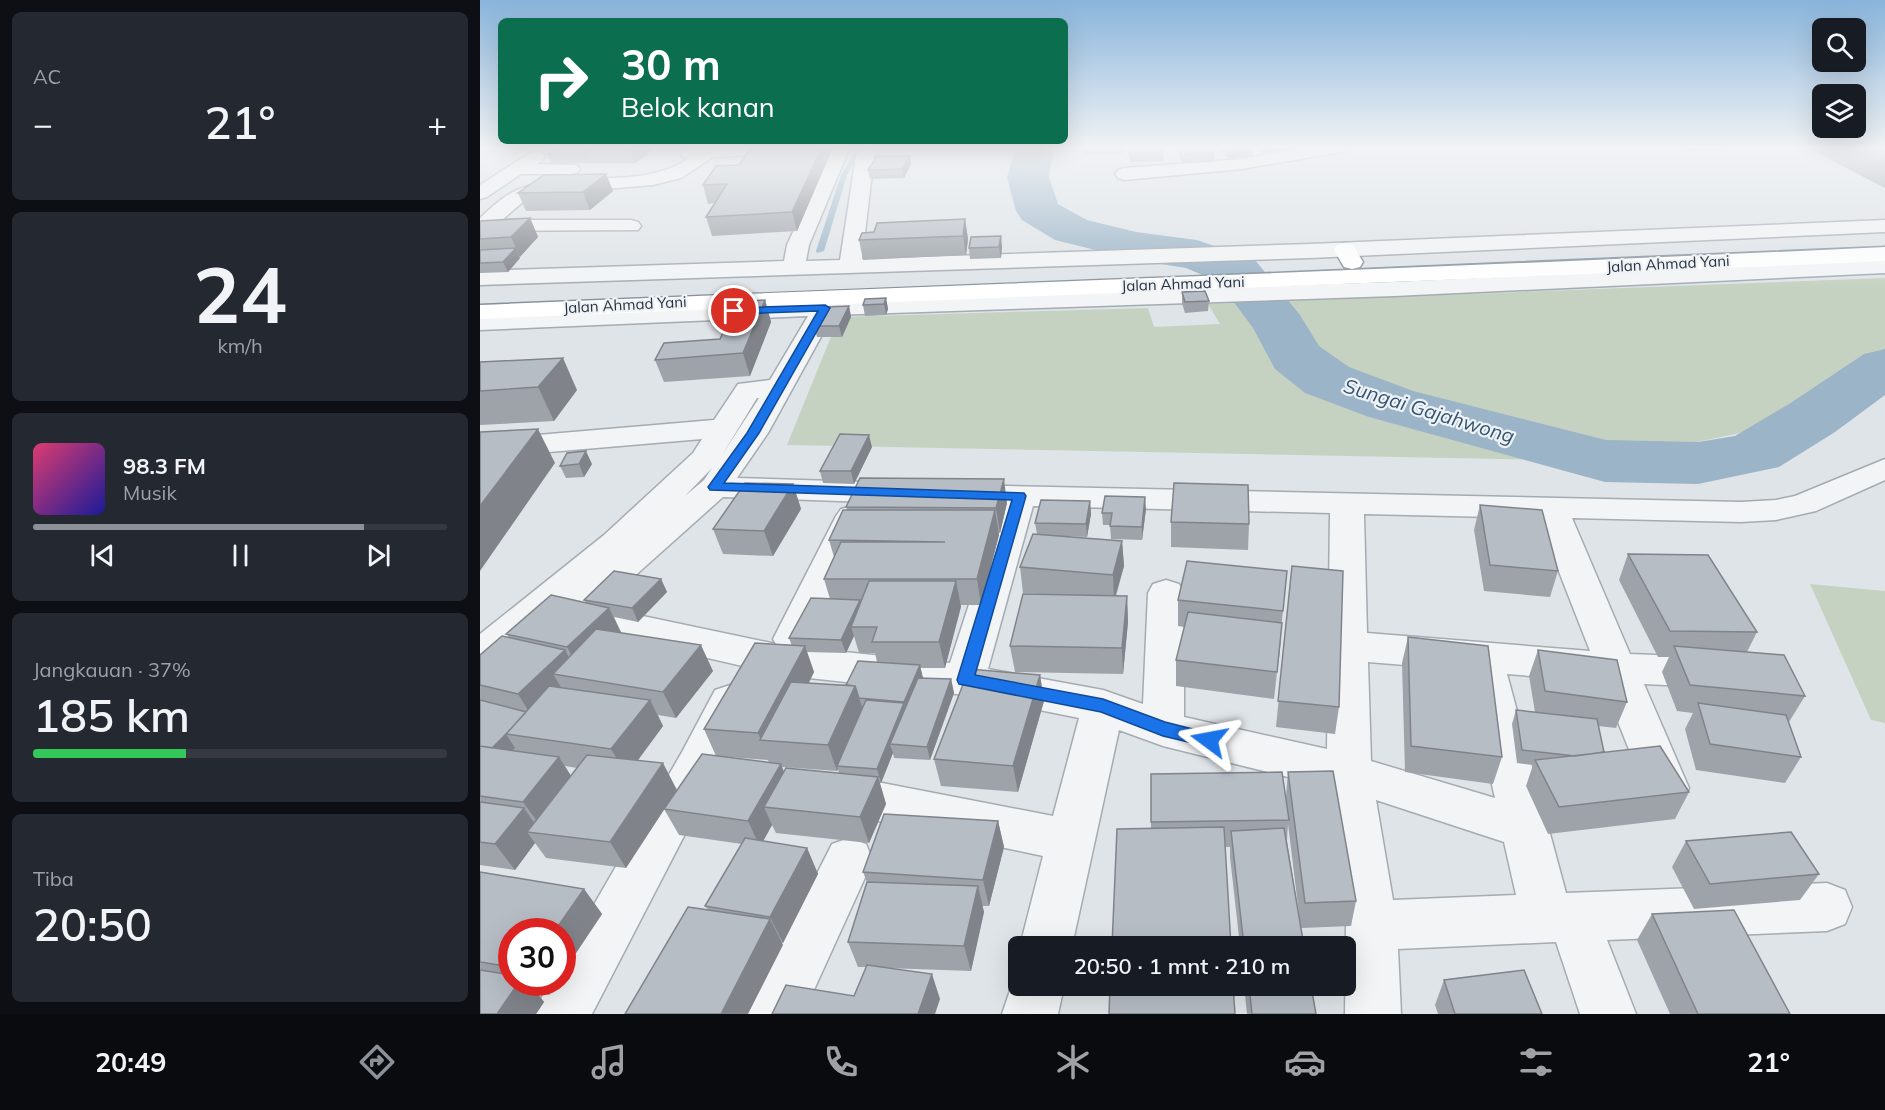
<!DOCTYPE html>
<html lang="id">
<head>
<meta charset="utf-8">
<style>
	body { margin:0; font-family:Mulish,sans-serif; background:#242831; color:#f1f3f6; height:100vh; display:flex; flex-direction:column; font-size:22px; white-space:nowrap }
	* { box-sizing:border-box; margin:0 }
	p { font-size:20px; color:#9ea1a6 }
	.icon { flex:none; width:33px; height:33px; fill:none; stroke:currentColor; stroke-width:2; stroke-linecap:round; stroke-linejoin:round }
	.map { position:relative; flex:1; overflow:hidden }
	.panel { display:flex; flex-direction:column; gap:12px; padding:12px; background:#0d0f14; width:480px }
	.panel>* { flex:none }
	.top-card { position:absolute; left:18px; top:18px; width:570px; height:126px; border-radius:9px; box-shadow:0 6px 24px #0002; background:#0b6e4f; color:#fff; overflow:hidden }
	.fabs { position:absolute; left:1332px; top:18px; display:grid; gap:12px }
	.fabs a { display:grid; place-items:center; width:54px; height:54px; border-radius:9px; background:#171b24; box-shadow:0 6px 24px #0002; font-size:30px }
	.speed { position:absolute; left:18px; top:918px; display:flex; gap:12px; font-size:30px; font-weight:700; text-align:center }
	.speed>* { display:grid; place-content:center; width:78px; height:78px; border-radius:50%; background:#171b24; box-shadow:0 6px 24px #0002; line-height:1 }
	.speed .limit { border:9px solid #d22; background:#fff; color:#111 }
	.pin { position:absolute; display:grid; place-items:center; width:51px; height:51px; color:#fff; margin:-26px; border:3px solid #fff; border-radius:50%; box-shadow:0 2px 6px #0007 }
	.me { position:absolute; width:66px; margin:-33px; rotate:283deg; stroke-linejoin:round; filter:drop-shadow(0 0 4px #0008) }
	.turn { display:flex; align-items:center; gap:21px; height:126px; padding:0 24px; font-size:27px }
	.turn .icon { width:78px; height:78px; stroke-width:2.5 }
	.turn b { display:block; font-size:42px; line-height:51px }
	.big { font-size:45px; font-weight:600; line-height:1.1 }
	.panel .widget { flex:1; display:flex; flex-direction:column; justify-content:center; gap:9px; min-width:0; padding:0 21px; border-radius:9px; background:#242831 }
	.panel .dial { align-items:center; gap:0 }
	.dial b { font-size:78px; line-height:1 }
	.song { display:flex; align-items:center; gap:18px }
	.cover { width:72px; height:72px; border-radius:9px; background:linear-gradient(135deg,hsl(340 70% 55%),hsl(240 70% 35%)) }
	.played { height:6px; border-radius:3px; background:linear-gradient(90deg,#8c9099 80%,#363941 80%) }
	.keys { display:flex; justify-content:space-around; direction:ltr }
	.heat { display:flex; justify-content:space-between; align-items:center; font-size:33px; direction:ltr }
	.charge { height:9px; border-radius:4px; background:linear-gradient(90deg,#34c759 37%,#363941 0) }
	.trip { position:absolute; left:528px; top:936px; width:348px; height:60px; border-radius:9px; background:#171b24; box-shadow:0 6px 24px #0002; font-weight:600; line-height:60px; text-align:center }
	.tabs { display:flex; height:96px; justify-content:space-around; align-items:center; background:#090b0e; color:#9ea1a6 }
	.tabs .icon { width:42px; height:42px }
	.tabs .on { color:#8c9099 }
	.tabs b { font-size:27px; color:#f1f3f6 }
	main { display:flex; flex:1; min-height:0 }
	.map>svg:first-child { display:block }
	.green { fill:#c6d2c1 }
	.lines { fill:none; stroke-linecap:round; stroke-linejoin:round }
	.stream { fill:#9bb4c7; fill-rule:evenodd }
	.river { fill:#9bb4c7; fill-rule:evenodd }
	.minor-casing { stroke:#a4abb2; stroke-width:3 }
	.highway-casing { stroke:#87929e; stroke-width:3 }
	.minor { fill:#f2f4f6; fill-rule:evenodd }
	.highway { fill:#fff; fill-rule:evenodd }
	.wall { fill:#9da3a9; fill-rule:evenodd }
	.shaded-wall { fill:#80848a }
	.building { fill:#b7bdc5; stroke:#80848a; stroke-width:1.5 }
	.route { fill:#1a73e8; stroke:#114b97; stroke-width:1.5 }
	.labels { text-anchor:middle; stroke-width:4.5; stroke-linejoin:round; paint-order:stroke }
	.far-street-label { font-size:15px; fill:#28333f; stroke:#eff2f6 }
	.water-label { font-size:20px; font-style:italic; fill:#345572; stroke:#eff2f6 }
</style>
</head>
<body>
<main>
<section class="panel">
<div class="widget"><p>AC</p>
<div class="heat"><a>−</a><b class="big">21°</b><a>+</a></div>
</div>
<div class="widget dial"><b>24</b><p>km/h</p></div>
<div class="widget">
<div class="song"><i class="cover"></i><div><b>98.3 FM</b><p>Musik</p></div></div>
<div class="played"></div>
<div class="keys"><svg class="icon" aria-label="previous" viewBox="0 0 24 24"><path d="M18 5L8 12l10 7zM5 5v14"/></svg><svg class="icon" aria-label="pause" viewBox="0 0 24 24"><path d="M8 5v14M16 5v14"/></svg><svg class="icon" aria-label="next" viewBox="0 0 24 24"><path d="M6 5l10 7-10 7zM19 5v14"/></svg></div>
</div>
<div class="widget"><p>Jangkauan · 37%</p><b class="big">185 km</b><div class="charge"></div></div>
<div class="widget"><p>Tiba</p><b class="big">20:50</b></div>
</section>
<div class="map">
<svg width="1405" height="1014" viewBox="0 0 1405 1014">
	<rect width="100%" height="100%" fill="#dfe4e8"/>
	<path class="green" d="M1405 278V367L1332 418 1125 461 307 445 359 317 668 308 674 327 740 324 728 304Z
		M1330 584 1405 591V723L1391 720Z"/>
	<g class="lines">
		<path class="stream" d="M378 147 383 148 367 175 344 251 337 253 336 251 361 175Z"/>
		<path class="river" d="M536 147H574L569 177 578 204 607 220 656 232 717 240 775 260 820 315 839 346 869 367 933 391 1126 440 1218 442 1255 436 1309 404 1384 354 1405 349V395L1355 432 1299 467 1218 484 1125 482 889 417 825 393 795 369 773 328 739 282 706 268 656 260 575 240 542 220 536 211 527 177Z"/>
		<g class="minor-casing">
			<path id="minor" d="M226 147H307L309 149 306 153 300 154 233 157 201 178 173 185 63 194 44 201 22 220H151L158 222 161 226 158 230 0 231V218C11 208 23 196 37 190 91 167 162 192 209 158L203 157 200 153 203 149Z
				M352 147H370L329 245 326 261 360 260 376 156 380 147H398L394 156 382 259 830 244 1405 220V232L830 258 0 285V271L304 261 307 245Z
				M830 147H870L867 151 861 152 762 169 644 180 638 178 635 174 638 170 644 168 762 159Z
				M56 152 62 153 65 157 58 164 97 165 100 169 97 173 91 174H41L7 197 0 199V185L50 153Z
				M1405 259V273L914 296 353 315 288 433 257 478 416 483 427 486 432 493 427 500 416 503 243 497 120 607 296 644 293 639 356 516 361 509 373 506 385 509 390 516 326 648 470 663 521 506 483 505 472 502 467 495 472 488 483 485 1261 502 1296 500 1315 496 1405 459V480L1336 511 1296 520 1261 522 1092 518 1150 654 1227 657 1241 661 1247 672 1241 683 1227 687 1164 684 1209 788 1202 802 1186 807 1170 802 1122 682 1027 674 1086 893 1347 883 1365 890 1372 907 1365 924 1347 931 1127 940 1156 1014H1100L1076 942 918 949 921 1014H865L866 925 848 787 683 746 639 730 592 946H540L563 856 361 813 345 808 338 794 345 780 361 775 573 816 599 718 485 695 301 675 93 627 80 623 74 614 14 665 0 670V634L124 535 213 453 222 439 0 458V440L234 420 258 384 290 380 328 316 0 330V316L308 302 914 282ZM277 398H279L242 455ZM232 468 224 480 205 496ZM553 506 850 513 847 749 704 717V593L699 584 686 580 673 584 668 593 663 704 623 690 508 669ZM884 514 1058 518 1110 651 887 633ZM888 662 986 670 1015 798 891 761ZM896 800 1024 842 1036 895 913 900Z
				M250 685 265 690 271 701 234 778 112 1014H54L69 982H82V960L202 752 235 690Z
				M369 838 386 844 393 860 323 1014H266L352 844Z
				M538 967V986H584L578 1014H522Z"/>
		</g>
		<g class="highway-casing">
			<path id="highway" d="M865 243 873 245 883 262 880 267 872 269 864 267 854 250 857 245Z
				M1405 247V261C937 282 468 299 0 319V305C468 285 937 269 1405 247Z"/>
		</g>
		<use href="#minor" class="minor"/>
		<use href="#highway" class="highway"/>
	</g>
	<path class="wall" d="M79 147H186L172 148 173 150 155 163H109L108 162 106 163H71L67 154Z
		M601 147H643L644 153 603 155Z
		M647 147H682L683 152 684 161 650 162Z
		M696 147H732L734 153V162L702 163Z
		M740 147H773V156L748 158 740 149Z
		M773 147H814V149L782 153Z
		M1199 147H1293L1205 151Z
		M1326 147H1405V188Z
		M351 152 317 231 232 236 226 217 235 203 228 204 223 185 259 165Z
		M431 164 424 178 390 179 388 170Z
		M126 174 133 191 110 210 46 211 38 193Z
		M50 218 58 237 39 257 40 258 28 272 0 273V221Z
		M485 219 488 239 486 255 383 260 379 240 394 232Z
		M522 246 521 258 490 259 489 248Z
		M702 292 729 301 728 311 705 313 702 303Z
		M406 298 408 309 406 315 385 316 383 305Z
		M285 300 291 322 270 376 184 382 175 360 240 339Z
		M369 306 371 317 362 337H337L334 326Z
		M0 362 97 390 74 421 0 425Z
		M392 447 374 484 343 483 340 471Z
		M112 464 104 477 86 478 80 466Z
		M313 484 321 509 293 556 243 554 233 529Z
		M610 501 611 514 607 537 581 536 642 541 644 566 636 596H647L648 622 643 674 535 672 530 646 562 594 543 593 540 567 557 534 555 523Z
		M527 503 520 533H519V535L501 605H481L465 668H440L443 678 471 679 474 693 450 760 414 758 413 753 401 783H400L406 804 389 843 296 833 292 825 283 841 327 848 338 874 303 943 301 942 303 945 228 910 225 906 262 844 199 835 184 809 146 868 66 858 55 843 35 870 0 865V655L29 637 26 634 106 603 104 600 181 579 187 592 158 622 134 617 141 633 233 671 196 718 178 715 183 726 158 760 197 790 186 806 289 763 288 760 236 756 224 729 312 646 309 638 350 599 344 579 354 557 349 540 367 510 366 507ZM374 636 379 653H395L397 662 366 685 329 683 334 672 327 652 366 653ZM85 766 97 768 91 776ZM302 767 357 771 358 769 359 774 304 772Z
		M1000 505 1078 571 1070 597 1004 591 994 530Z
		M666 509 662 540 631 539 630 525H623L622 513Z
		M691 522 769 524 768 550 691 547Z
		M1148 554 1277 632 1267 652 1325 696 1309 722H1308L1321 757 1305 783 1216 770 1205 729 1213 713 1197 711 1182 672 1189 657H1178L1139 580Z
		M812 566 859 707 855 734 796 727Z
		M807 571 794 699 696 686V660L704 627 698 626V600Z
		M928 637 1022 757 1013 784 925 772 922 663Z
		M1058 650 1147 702 1136 728 1118 726 1124 752 1209 792 1195 819 1068 834 1046 786 1053 765 1037 763 1032 724 1036 710 1055 712 1049 676Z
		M560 675 564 701 538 792 461 786 454 759Z
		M808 772 876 901 871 926 821 928 824 946H760L750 857V847H745L671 828V774L806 796ZM808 824 820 922 807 841Z
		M518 821 524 847 509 906H502L504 912 491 971 406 968 460 999 374 996 386 967H378L368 942 387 882 383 872Z
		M1206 841 1339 874 1320 900 1214 909 1192 867Z
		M0 872 104 889 122 914 82 974V932H32V982H77L69 995 56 992 64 1002 56 1014H0Z
		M1172 914 1310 1014H1190L1157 940Z
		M964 980 1062 1014H958L955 1005Z
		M764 986H831L836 1014H767Z"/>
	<path class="shaded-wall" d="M149 147H172L173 150 155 163Z
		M342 147H350L351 152 317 231 312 212Z
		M782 147H814V149L782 153Z
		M773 148V156L748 158V150Z
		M105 153 108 162 106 163 103 154Z
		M430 156 431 164 424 178 422 169Z
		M126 174 133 191 110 210 103 192Z
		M50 218 58 237 40 257 31 237Z
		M485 219 488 239 486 255 483 236Z
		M521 236 522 246 521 258 519 247Z
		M36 248 40 258 28 272 23 262Z
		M406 298 408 309 406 315 404 304Z
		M285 300 291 322 270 376 263 353Z
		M369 306 371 317 362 337 359 326Z
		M83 358 97 390 74 421 58 387Z
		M58 429 75 463 0 571V506Z
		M389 435 392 447 374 484 371 471Z
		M106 451 112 464 104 477 99 464Z
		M524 479 527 503 520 533 516 508Z
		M313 484 321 509 293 556 284 531Z
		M665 497 666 509 662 540V527Z
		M610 501 611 514 607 537 606 524Z
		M515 510 519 535 501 605 497 579Z
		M642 541 644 566 634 601 633 575Z
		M181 579 187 592 158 622 152 608Z
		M476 581 481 607 465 668 459 642Z
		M647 596 648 622 643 674 642 648Z
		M380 600 384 613 371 627 374 636 366 653 361 640Z
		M129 608 142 634 101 673 87 647Z
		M802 623 800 649 794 699 797 672Z
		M221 645 233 671 196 718 183 692Z
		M325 646 334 672 299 741 281 740 278 733Z
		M85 650 99 676 73 674 84 692 54 720 38 694Z
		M440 665 443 678 428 715 424 702Z
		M560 675 564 701 538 792 533 766Z
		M471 679 474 693 450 760 447 747Z
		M375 686 384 712 357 766 358 769 357 771 348 745Z
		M170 700 183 726 147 775 131 749Z
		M424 703 428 716 410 744 413 753 401 783 397 769Z
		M26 734 35 748 20 763 10 750Z
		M79 757 96 784 62 828 43 802Z
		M183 763 197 790 146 868 130 842Z
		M301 764 311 791 284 807 292 825 280 847 268 821Z
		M398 777 406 804 389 843 380 817Z
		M44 808 62 834 47 832 55 843 35 870 15 844Z
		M518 821 524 847 509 906 503 880Z
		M327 848 338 874 303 943 290 917Z
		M498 886 504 912 491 971 484 946Z
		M104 889 122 914 82 974V932H74Z
		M290 919 303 945 268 1014H241Z
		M452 974 460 999 455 1014H438Z
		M39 982H48L64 1002 56 1014H17Z
		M59 982H77L69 995Z"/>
	<path class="building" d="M79 147H103L105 153 103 154H67Z
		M271 147H342L312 212 226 217 247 184 223 185 236 166 259 165Z
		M648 147H682L683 152 650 153Z
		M699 147H732L734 153 702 154Z
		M746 147H773V148L748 150Z
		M397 156H430L422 169 388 170Z
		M126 174 103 192 38 193 64 175Z
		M50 218 31 237 0 239V221Z
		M485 219 483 236 379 240 382 233 394 232 397 223Z
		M521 236 519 247 489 248 491 237Z
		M36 248 23 262 0 263V250Z
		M725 291 729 301 705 302 702 292Z
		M406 298 404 304 383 305 385 299Z
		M285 300 263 353 175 360 184 343 240 339 257 302Z
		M369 306 359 326H334L344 307Z
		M83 358 58 387 0 391V362Z
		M58 429 0 506V432Z
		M360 434 389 435 371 471H340Z
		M106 451 99 464 80 466 87 453Z
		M380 478 524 479 516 508 366 507Z
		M265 483 313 484 284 531 233 529Z
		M694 483 768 485 769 524 691 522Z
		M625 496 665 497 662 527 630 526 632 513H622Z
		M561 500 610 501 606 524 555 523Z
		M1000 505 1062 510 1078 571 1010 565Z
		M363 510H515L497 579H344L361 542H465L349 540Z
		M553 534 642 541 633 575 540 567Z
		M1148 554 1228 555 1277 632 1190 631Z
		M707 561 807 571 803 611 698 600Z
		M812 566 863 571 859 707 798 701Z
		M134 571 181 579 152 608 104 600Z
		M389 581H476L459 642H392L397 627H371Z
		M543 594 647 596 642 648 530 646Z
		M71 595 129 608 87 647 26 634Z
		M331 598 380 600 361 640 309 638Z
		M708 612 802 623 797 672 696 660Z
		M116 629 221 645 183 692 73 674Z
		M22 636 85 650 38 694 0 685V655Z
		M928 637 1008 646 1022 757 931 746Z
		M275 643 325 646 278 733 224 729Z
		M1194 646 1304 655 1325 696 1210 685Z
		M1058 650 1137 660 1147 702 1065 691Z
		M378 661 440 665 424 702 379 698 375 686 366 685Z
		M489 669 560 675 533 766 454 759Z
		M438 678 471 679 447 747 410 744Z
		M311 682 375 686 348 745 280 740Z
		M69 686 170 700 131 749 26 734Z
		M0 700 46 712 26 734 12 748 0 746Z
		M386 700 424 703 397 769 357 766Z
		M1218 703 1306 715 1321 757 1230 744Z
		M1036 710 1117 719 1124 752 1095 756 1042 750Z
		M0 746 79 757 43 802 0 796Z
		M1180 746 1209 792 1079 807 1055 760Z
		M222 754 301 764 268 821 184 809Z
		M107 755 183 763 130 842 47 832Z
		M306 768 398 777 380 817 284 807Z
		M853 771 876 901 825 903 808 772Z
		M802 772 809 820 671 822V774Z
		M0 802 44 808 15 844 0 842Z
		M404 814 518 821 503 880 383 872Z
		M744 827 751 946H632L637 829Z
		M804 828 824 946H764L751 831Z
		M1311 832 1339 874 1230 884 1206 841Z
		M265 838 327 848 290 917 225 906Z
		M0 872 104 889 74 932H32V967L0 962Z
		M387 882 498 886 484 946 368 942Z
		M208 907 290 919 241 1014H145Z
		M1254 910 1310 1014H1218L1172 914Z
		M387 965 452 974 438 1014H292L306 985 374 996Z
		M0 970 32 975V982H39L17 1014H0Z
		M1044 970 1062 1014H975L964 980Z
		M630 986H753L755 1014H629Z
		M769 986H831L836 1014H772Z"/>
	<linearGradient id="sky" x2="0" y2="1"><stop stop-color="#89b4db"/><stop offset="0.51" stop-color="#f1f3f5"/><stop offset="1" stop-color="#f1f3f5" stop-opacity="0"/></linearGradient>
	<rect width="1405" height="289" fill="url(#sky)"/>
	<path class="route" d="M345 305 350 308 279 433 244 483 544 493 546 496 495 675 623 699 685 722 736 735 738 740 736 745 729 747 683 736 621 712 479 684 477 680 532 500 230 490 228 487 267 433 338 311 254 314 248 311 254 308Z"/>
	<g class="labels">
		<g class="far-street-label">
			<text transform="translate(1188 264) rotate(-3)" y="5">Jalan Ahmad Yani</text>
			<text transform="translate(703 284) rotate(-2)" y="5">Jalan Ahmad Yani</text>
			<text transform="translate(145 305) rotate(-3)" y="5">Jalan Ahmad Yani</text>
		</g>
		<g class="water-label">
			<text transform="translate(949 411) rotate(17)" y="7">Sungai Gajahwong</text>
		</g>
	</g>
</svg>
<div class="fabs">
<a><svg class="icon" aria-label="search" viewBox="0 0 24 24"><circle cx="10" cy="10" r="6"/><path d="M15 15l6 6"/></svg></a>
<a><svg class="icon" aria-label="layers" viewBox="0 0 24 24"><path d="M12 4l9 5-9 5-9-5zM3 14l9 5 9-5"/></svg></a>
</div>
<div class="speed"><div class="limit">30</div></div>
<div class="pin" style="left:254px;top:311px;background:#d93025"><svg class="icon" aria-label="arrive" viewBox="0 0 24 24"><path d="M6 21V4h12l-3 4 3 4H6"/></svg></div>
<svg class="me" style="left:729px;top:740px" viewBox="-20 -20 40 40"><path d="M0-17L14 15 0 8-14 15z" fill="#1a73e8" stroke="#fff" stroke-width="4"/></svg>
<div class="trip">20:50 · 1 mnt · 210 m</div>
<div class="top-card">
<div class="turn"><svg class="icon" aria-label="right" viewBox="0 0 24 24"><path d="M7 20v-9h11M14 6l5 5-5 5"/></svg><div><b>30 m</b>Belok kanan</div></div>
</div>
</div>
</main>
<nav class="tabs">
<b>20:49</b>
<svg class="icon on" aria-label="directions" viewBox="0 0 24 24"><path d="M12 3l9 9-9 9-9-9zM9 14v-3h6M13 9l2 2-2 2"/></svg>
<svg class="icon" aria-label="music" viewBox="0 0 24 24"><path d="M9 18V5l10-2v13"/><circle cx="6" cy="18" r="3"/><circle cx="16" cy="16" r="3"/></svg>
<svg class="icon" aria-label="phone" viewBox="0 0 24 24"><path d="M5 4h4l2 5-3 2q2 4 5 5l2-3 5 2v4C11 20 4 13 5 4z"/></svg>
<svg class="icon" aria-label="climate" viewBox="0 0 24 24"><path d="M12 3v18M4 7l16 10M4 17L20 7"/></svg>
<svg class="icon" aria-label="car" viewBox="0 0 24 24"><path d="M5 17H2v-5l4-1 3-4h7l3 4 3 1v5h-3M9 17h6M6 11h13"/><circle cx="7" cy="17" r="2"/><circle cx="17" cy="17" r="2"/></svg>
<svg class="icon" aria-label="filters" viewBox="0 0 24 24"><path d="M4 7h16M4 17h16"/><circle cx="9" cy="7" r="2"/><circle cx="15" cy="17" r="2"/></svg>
<b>21°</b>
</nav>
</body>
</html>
